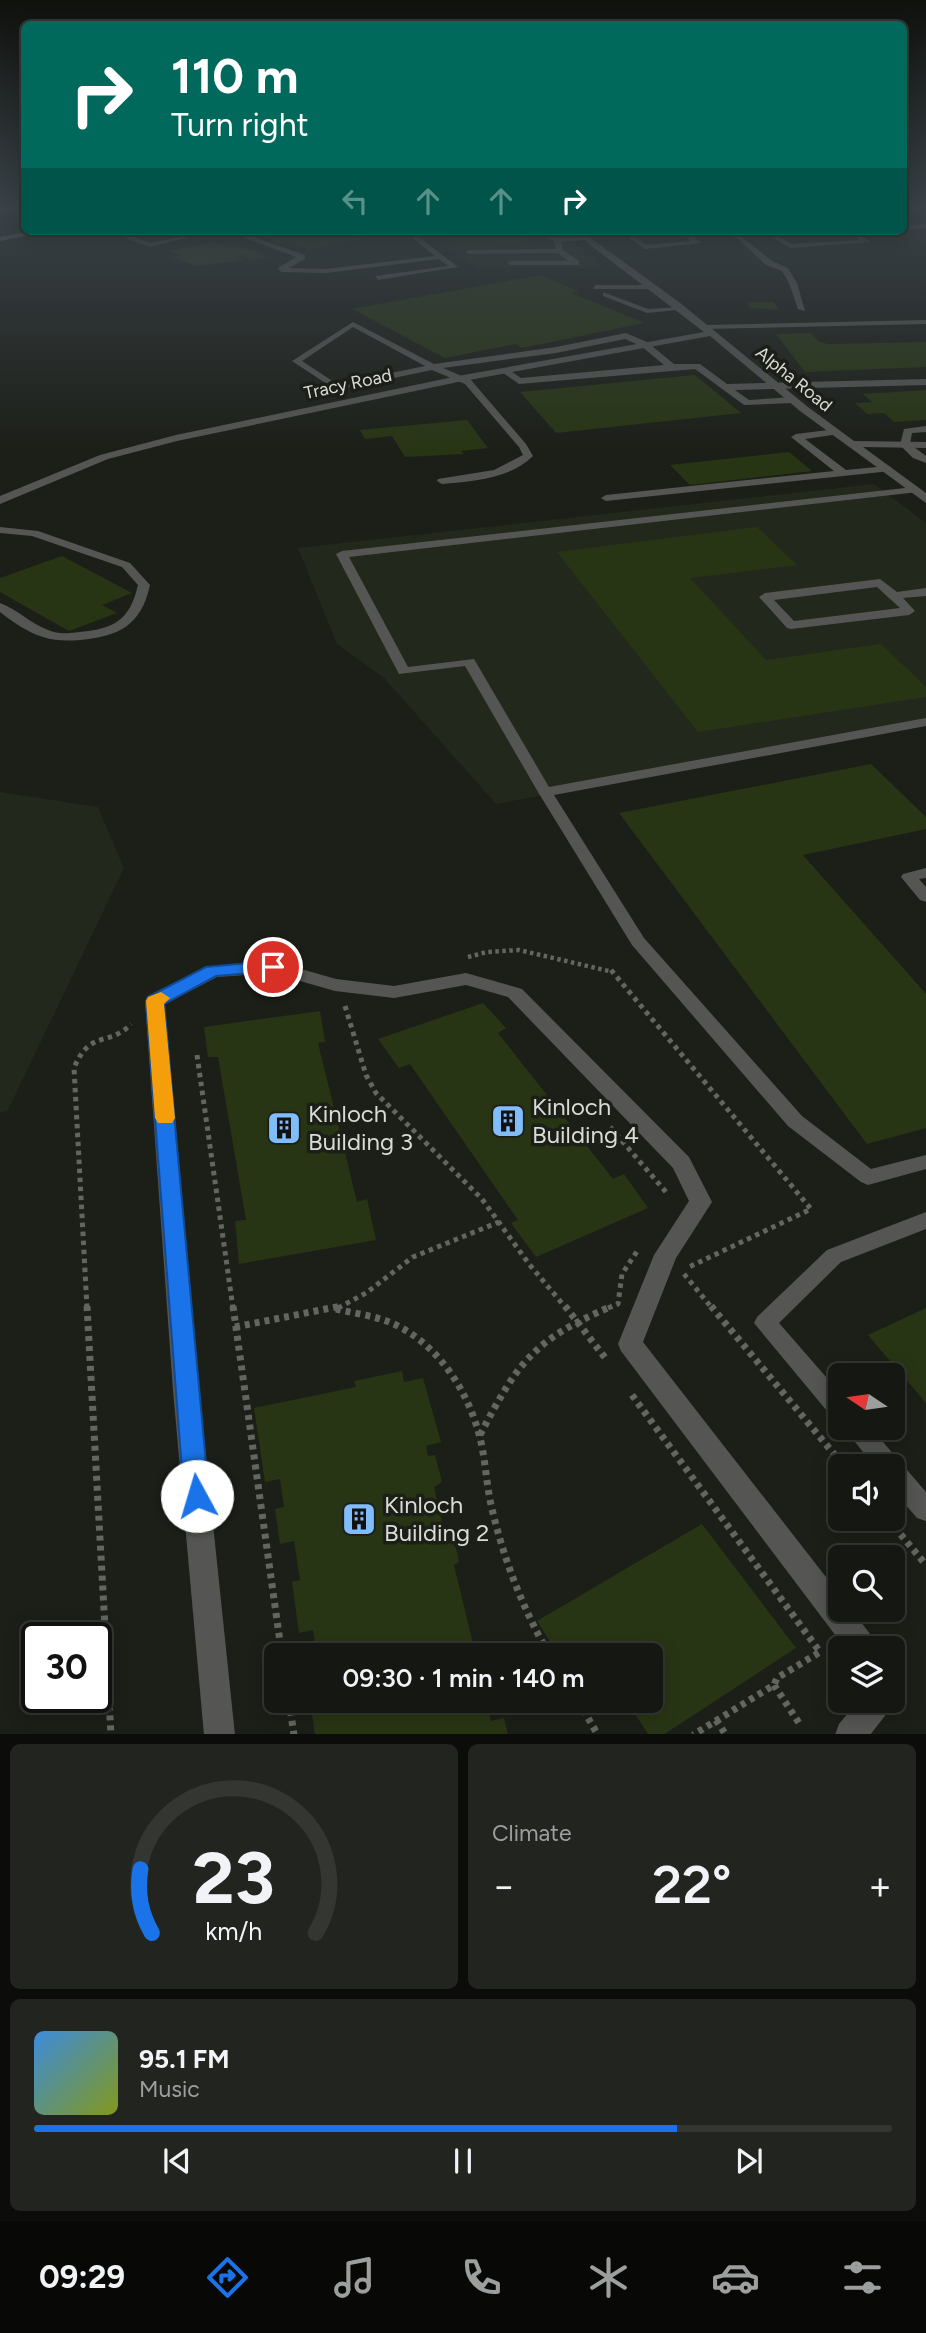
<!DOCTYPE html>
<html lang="en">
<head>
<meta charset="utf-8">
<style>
	body { margin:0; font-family:Figtree,sans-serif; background:#222420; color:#f1f3f6; height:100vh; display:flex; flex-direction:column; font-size:26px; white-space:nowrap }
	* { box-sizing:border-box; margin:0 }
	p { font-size:23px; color:#9d9f9f }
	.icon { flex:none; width:38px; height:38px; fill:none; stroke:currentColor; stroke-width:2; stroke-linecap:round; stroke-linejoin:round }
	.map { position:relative; height:1734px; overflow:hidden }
	.details { display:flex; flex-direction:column; gap:10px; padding:10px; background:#0c0d0a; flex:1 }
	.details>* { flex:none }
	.banner { position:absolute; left:21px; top:21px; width:886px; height:214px; border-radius:10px; box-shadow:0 4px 18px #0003,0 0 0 2px #343632; background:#00695c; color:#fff; overflow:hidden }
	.needle { width:46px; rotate:283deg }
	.buttons { position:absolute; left:828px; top:1363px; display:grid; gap:14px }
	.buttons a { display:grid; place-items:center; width:77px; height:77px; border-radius:10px; background:#151712; box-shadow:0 4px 18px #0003,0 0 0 2px #343632; font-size:35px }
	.speed { position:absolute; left:21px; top:1622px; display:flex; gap:14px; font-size:35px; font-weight:700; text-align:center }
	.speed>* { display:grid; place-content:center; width:91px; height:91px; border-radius:50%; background:#151712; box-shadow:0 4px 18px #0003,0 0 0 2px #343632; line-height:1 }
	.speed .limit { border:4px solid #111; border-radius:10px; background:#fff; color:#111 }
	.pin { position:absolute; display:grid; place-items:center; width:60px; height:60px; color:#fff; margin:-30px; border:4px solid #fff; border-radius:50%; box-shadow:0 2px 7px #0007 }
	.me { position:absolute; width:77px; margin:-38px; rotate:354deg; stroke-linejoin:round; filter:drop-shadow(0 0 5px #0008) }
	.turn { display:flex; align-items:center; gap:24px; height:147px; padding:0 35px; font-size:32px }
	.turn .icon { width:91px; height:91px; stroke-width:2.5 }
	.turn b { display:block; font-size:49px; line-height:60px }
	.lanes { display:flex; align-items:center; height:66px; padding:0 35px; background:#0003; justify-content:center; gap:35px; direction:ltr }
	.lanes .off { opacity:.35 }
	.big { font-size:52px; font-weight:600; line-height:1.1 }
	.details .tile { flex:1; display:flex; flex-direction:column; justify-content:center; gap:10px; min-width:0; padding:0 24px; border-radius:10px; background:#222420 }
	.details .dial { align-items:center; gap:0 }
	.dial svg { height:182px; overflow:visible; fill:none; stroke:#343632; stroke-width:7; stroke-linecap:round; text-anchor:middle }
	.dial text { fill:#f1f3f6; stroke:none }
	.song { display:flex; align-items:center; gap:21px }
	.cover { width:84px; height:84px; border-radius:10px; background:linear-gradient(135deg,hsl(210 70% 55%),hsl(70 70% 35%)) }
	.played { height:7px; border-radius:4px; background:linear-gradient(90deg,#1a73e8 75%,#343632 75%) }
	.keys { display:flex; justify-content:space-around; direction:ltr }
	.heat { display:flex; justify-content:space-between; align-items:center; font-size:38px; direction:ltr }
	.details .tiles { flex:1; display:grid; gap:10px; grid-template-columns:1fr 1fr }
	.tile:last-child { grid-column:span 2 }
	.trip { position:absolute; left:264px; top:1643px; width:399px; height:70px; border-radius:10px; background:#151712; box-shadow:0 4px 18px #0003,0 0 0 2px #343632; font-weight:600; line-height:70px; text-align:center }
	.tabs { display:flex; height:112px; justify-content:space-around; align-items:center; background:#080907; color:#9d9f9f }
	.tabs .icon { width:49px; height:49px }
	.tabs .active { color:#1a73e8 }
	.tabs b { font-size:32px; color:#f1f3f6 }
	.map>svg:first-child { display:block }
	.built { fill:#22281c }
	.building { fill:#283514 }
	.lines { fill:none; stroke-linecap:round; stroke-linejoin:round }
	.path-far2 { stroke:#636660; stroke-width:4.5; stroke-dasharray:3.5 3.5; stroke-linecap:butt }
	.path-far1 { stroke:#636660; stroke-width:5; stroke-dasharray:4.5 4.5; stroke-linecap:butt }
	.path { stroke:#636660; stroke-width:7; stroke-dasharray:5 5; stroke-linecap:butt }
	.service { fill:#555653; fill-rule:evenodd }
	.minor { fill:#555653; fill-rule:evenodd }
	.secondary { fill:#747771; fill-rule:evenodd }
	.route { fill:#1a73e8; stroke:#114b97; stroke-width:2 }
	.slow { fill:#f59e0b }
	.labels { text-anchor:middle; stroke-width:7; stroke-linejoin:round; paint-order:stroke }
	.far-street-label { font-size:18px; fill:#d9dbd7; stroke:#1c1f18 }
	.near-poi-label { font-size:24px; fill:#d9dbd7; stroke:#1c1f18; text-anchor:start }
</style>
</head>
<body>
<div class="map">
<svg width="926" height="1735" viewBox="0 0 926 1735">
	<rect width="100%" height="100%" fill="#1c1f18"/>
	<path class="built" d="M416 231H560L603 268H480Z
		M874 484 926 523V723L496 804 384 678 337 644 298 548Z
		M0 792 98 807 124 868 8 1110 0 1113Z"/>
	<path class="building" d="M249 231H375L385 235 308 249 291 242 278 244 260 236 253 237 248 235 256 234Z
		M436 231H524L536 237 526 238 531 241 524 242 526 243 474 248 477 250 468 251Z
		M213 242 224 246 233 244 268 256 253 260 242 256 235 257 243 260 197 266 172 257 180 255 169 251Z
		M540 275 578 291 572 293 644 323 522 348 515 344 445 358 352 309Z
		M747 302H774L779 310 750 308Z
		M811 333 819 342 828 344 926 342V367L805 372 776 334Z
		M695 375 741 413 556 433 520 392Z
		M926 390V420L894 422 884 413 867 414 855 403 872 402 863 394Z
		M467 420 488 448 461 451 464 454 405 457 392 436 365 439 360 430Z
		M789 452 812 471 690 485 670 465Z
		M757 527 797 565 690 578 766 660 881 644 926 687V697L698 732 557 552Z
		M62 556 132 593 102 605 117 613 69 631 0 592V578Z
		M871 764 926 817V829L803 855 926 994V1128L867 1144 619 813Z
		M483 1003 506 1028 498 1033 613 1179 624 1174 648 1208 536 1257 511 1223 518 1220 410 1064 399 1068 378 1039Z
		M320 1011 325 1042 318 1043 357 1202 367 1199 376 1240 239 1264 235 1221 246 1220 218 1057H208L204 1027Z
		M926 1308V1403L868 1335Z
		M402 1371 404 1382 423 1378 441 1442 426 1446 428 1456 435 1455 442 1482 434 1487 444 1531 452 1530 459 1562 454 1565 476 1656H317L313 1630 299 1633 292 1582 300 1580 294 1541 280 1544 275 1509 284 1507 280 1479 265 1482 254 1408 356 1387 354 1381Z
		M702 1524 796 1648 663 1735H649L626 1701H651V1656H559L537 1621Z
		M310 1701H497L499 1709 489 1711 491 1721 504 1718 508 1735H315Z"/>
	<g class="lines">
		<path class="path-far2" d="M468 957 487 952 519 950 613 972"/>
		<path class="path-far1" d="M611 970 811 1209 689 1267
			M345 1006 366 1075 376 1093 482 1199 529 1264 566 1308
			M197 1055 233 1308
			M610 1127 666 1192
			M684 1274 712 1308
			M87 1308 74 1068C90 1029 109 1047 131 1024
			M338 1308 366 1293 413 1257 499 1222
			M608 1308 618 1304 622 1274 638 1250"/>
		<path class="path" d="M87 1306 111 1735
			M233 1306 282 1656
			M565 1306 606 1359
			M711 1306 844 1466
			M336 1309C356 1314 379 1316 398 1326 439 1347 467 1390 479 1434 486 1459 486 1487 493 1513 505 1563 524 1611 550 1656
			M235 1327 341 1306
			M632 1395 820 1652 777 1678 774 1685 693 1735
			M480 1435C519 1360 534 1340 612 1306
			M888 1519 926 1565
			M774 1685 801 1726
			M289 1701 294 1735
			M578 1701 598 1735
			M716 1720 726 1735"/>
		<path class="service" d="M911 208 926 211V216L912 209Z
			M926 224V228L903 230V226Z
			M152 231H165L136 238 150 243 188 235 180 231H190L199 235 150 247 125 238Z
			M227 231H237L305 255V259L289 268 326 269 435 256 404 231H411L458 267 378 280 375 276 448 266 439 259 326 273 281 272 278 268 296 257Z
			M539 231H547L558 238 587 237 585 240 561 242 563 250 579 261V265H511L507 263 511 261H568L558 253 469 254 465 252 469 250 556 249 554 241Z
			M619 231H627L646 245 691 241 678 231H686L702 243 645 249Z
			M762 231H770L791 244 859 240 847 231H866L857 233 871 242 790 248Z
			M737 236H741L772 261 788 268 797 283 805 311 798 309 789 283 782 271 766 265 737 238Z
			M596 285H652L656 287 652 289H593Z
			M603 292 648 309 682 307 686 309 647 313 603 296Z
			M926 320V324L705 329 701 327 705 325Z
			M353 322 434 364 556 347 626 333 647 342 674 364H700L727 384 926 379V385L735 390 749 400 793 397 798 400 793 403 744 405 695 369 519 384 499 370 506 368 521 378 664 365 641 346 625 339 556 353 443 368 471 380 526 444 533 456C510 479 473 481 442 484L437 481 438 479 494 470 523 455 519 447 465 384 432 370 336 390 292 361ZM353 327 425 366 337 384 302 361Z
			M926 426V432L912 433 910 444 926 456V463L913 458 900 445 904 429Z
			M836 429 839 430V434L805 439 846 470 887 466 891 467V471L606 501 601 498 606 495 834 471 791 437 796 434Z
			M914 487 918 488V492L349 557 408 667 474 659 549 787 926 718V726L554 795 644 938 802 1116 871 1169 926 1155V1169L868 1185 861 1182 788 1126 632 945 538 792 465 666 399 674 336 554 342 551Z
			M0 527 38 531 130 563 150 585C141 626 119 636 80 640 67 641 55 641 43 637 27 632 13 622 0 612V603C17 609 31 624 48 630 59 635 69 633 80 632 114 629 130 620 138 585L122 567 32 536 0 533Z
			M880 579 897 592 926 588V596L903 598 915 611 909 615 791 629 787 628 759 597 765 593ZM877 587 900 608 794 621 774 600Z
			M926 868V878L919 879 926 887V902L920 900 901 877 903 874Z
			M926 1212V1229L841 1262 779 1323 840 1393V1420L832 1417 754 1323 757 1317 827 1250Z
			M844 1428H871L926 1492V1521L917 1518 892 1489V1466H874Z"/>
		<path class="minor" d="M0 208H15L24 217V223L10 211H0Z
			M572 231H581L679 302 808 407 854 441 926 442V448L863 447 926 493V503L800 411 710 336 458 382 177 441 108 459 0 504V496L100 455 176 435 458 376 704 332Z
			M725 231H734L743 237 736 239Z
			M273 961 336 979 394 986 466 973 522 989 689 1157 712 1202 676 1258 643 1342 840 1595V1610H852L873 1638 878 1648H845L621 1351 618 1344 654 1255 689 1201 673 1168 508 997 466 985 394 998 335 991 272 973 217 977 165 1004 199 1390 235 1735H204L173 1390 145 1001 148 996 206 967Z
			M858 1701H892L888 1712 870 1735H835L839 1724Z"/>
		<path class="secondary" d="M33 231H51L0 241V237Z"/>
	</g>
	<linearGradient id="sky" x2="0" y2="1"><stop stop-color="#0f110d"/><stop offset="0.46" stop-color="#3a4248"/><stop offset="1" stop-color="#3a4248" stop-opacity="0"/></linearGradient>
	<rect width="926" height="451" fill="url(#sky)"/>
	<path class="route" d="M273 961 279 963 281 967 279 971 216 976 164 1004 209 1496 205 1504 197 1507 188 1504 184 1496 146 1001 148 997 206 967Z"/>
	<path class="slow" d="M161 992 170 998 164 1004 175 1118 172 1123H158L155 1118 146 1001 148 997Z"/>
	<defs>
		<g id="building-square" transform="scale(1.75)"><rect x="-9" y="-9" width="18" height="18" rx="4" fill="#81bdfa" stroke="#1c1f18"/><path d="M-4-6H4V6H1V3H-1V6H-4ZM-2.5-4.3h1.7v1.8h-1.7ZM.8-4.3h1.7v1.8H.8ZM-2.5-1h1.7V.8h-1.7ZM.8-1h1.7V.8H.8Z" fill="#111"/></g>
	</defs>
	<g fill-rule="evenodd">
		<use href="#building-square" x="508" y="1121"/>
		<use href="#building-square" x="284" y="1128"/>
		<use href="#building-square" x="359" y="1519"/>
	</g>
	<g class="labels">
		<g class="far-street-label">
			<text transform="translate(794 379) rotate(39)" y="6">Alpha Road</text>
			<text transform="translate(348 384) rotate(-12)" y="6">Tracy Road</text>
		</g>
		<g class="near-poi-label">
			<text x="532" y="1115">Kinloch<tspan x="532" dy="28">Building 4</tspan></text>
			<text x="308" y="1122">Kinloch<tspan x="308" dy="28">Building 3</tspan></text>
			<text x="384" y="1513">Kinloch<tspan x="384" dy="28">Building 2</tspan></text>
		</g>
	</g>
</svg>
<div class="buttons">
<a><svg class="needle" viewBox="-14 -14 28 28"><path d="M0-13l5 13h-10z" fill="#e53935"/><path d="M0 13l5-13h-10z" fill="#9d9f9f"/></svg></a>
<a><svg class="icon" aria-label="sound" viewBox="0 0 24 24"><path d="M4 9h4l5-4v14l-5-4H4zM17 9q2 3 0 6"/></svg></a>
<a><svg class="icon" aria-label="search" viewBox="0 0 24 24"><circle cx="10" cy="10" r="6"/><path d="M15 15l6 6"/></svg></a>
<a><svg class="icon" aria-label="layers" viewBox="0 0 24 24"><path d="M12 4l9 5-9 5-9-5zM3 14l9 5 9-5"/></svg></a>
</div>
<div class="speed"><div class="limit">30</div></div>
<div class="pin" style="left:273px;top:967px;background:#d93025"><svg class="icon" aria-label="arrive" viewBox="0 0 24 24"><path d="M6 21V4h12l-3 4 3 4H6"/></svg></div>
<svg class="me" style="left:197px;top:1496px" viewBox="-20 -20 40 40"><circle r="19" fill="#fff"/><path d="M0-13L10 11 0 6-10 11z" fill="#1a73e8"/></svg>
<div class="trip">09:30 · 1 min · 140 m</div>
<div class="banner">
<div class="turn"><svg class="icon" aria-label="right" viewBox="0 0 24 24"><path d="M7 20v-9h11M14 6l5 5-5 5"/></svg><div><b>110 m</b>Turn right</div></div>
<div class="lanes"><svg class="icon off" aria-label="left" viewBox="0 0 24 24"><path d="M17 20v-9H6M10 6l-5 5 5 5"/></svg><svg class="icon off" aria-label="ahead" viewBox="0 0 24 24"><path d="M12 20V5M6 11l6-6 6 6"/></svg><svg class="icon off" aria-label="ahead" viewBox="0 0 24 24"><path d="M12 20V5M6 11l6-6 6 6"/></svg><svg class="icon" aria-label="right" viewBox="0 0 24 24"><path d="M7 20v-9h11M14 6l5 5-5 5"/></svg></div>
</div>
</div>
<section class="details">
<div class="tiles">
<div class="tile dial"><svg viewBox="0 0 100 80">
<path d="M14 69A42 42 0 1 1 86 69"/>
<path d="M14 69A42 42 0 0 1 9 41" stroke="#1a73e8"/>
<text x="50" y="56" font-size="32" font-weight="700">23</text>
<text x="50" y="72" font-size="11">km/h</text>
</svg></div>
<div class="tile"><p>Climate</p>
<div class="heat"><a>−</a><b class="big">22°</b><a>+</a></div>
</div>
<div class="tile">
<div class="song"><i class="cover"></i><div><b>95.1 FM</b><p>Music</p></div></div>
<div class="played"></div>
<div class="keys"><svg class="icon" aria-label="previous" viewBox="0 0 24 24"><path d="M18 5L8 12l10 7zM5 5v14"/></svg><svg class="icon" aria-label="pause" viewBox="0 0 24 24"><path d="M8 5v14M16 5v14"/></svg><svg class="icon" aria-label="next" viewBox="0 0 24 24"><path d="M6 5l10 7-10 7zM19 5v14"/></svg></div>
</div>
</div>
</section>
<nav class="tabs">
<b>09:29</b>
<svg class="icon active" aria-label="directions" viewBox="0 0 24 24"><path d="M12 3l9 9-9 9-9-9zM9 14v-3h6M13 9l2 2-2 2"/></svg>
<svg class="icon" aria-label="music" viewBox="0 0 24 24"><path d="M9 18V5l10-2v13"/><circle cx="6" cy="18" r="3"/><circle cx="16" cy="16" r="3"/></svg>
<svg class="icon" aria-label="phone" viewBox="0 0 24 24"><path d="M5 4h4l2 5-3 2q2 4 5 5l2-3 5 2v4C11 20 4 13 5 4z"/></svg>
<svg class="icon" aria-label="climate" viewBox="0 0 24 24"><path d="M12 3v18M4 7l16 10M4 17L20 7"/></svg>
<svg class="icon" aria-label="car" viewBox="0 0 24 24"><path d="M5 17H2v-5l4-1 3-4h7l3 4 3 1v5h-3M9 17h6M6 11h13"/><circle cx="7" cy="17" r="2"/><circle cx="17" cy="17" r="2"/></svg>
<svg class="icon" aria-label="filters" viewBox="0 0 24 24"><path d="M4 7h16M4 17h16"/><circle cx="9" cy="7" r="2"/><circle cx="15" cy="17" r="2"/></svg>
</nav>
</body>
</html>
